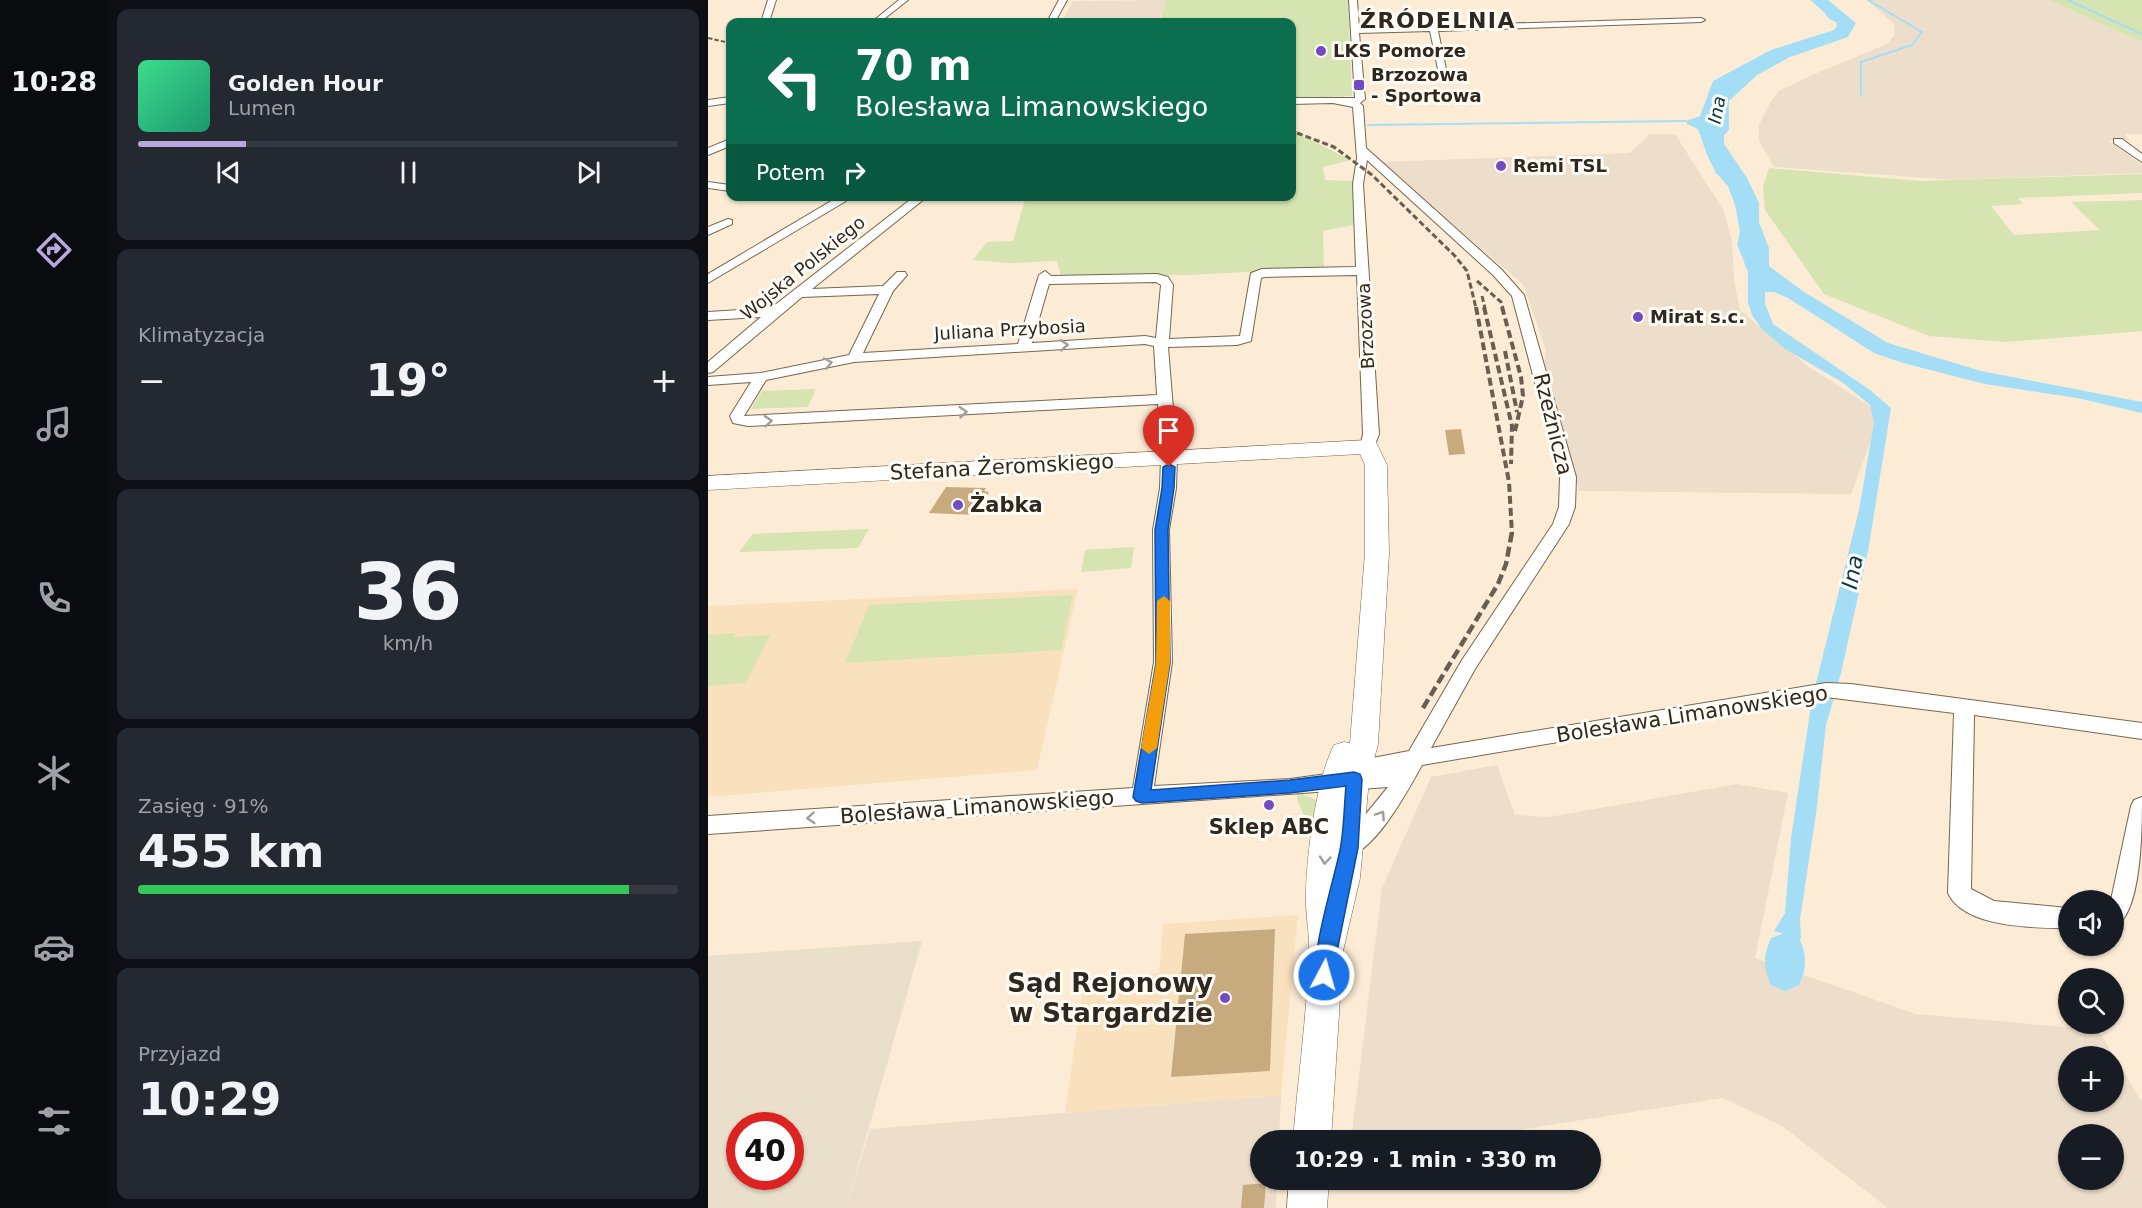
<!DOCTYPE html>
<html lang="pl">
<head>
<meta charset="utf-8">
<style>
	body { margin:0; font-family:"DejaVu Sans",sans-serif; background:#242831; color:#f1f3f6; height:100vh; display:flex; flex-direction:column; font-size:22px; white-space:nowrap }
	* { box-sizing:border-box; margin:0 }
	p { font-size:20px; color:#9ea1a6 }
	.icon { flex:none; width:33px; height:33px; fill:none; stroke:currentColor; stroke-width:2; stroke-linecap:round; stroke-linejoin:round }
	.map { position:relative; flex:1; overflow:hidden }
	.side { display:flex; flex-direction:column; gap:9px; padding:9px; background:#0d0f14; width:600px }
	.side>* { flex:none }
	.top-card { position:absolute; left:18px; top:18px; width:570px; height:183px; border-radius:12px; box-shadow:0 2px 4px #0004; background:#0b6e4f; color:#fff; overflow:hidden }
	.buttons { position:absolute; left:1350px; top:890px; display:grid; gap:12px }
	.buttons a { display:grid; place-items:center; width:66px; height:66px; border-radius:50%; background:#171b24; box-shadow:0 2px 4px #0004; font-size:30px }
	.speed { position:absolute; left:18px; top:1112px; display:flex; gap:12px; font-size:30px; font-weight:700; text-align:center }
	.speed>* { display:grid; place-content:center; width:78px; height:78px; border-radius:50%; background:#171b24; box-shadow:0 2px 4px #0004; line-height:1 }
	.speed .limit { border:9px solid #d22; background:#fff; color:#111 }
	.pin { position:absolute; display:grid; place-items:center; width:51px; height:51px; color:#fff; margin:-62px -26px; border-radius:50% 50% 50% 0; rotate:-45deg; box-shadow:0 0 6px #0007 }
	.pin .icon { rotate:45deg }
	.me { position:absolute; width:66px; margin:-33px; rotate:6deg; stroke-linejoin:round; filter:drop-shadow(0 0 4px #0008) }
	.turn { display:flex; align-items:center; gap:21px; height:126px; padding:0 30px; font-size:27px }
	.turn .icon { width:78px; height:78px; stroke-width:2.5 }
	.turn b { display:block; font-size:42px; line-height:51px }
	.then { display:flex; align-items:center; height:57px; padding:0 30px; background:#0003; gap:12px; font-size:22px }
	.big { font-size:45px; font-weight:600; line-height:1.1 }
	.side .widget { flex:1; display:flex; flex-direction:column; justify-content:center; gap:9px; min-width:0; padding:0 21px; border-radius:12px; background:#242831 }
	.side .dial { align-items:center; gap:0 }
	.dial b { font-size:78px; line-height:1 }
	.song { display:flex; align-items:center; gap:18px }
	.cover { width:72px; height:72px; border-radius:9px; background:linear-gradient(135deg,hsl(150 70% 55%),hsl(160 70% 35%)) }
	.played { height:6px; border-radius:3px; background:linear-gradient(90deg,#b9a7df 20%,#363941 20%) }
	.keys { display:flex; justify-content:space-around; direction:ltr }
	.heat { display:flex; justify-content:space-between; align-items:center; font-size:33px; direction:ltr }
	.charge { height:9px; border-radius:4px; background:linear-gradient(90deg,#34c759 91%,#363941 0) }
	.trip { position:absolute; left:542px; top:1130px; width:351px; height:60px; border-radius:30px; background:#171b24; box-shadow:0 2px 4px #0004; font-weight:600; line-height:60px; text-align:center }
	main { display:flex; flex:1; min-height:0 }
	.menu { display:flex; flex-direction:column; width:108px; justify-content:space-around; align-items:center; background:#090b0e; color:#9ea1a6 }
	.menu .icon { width:42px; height:42px }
	.menu .on { color:#b9a7df }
	.menu b { font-size:27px; color:#f1f3f6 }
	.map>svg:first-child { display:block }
	.built { fill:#fae1be }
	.industrial { fill:#eddecb; fill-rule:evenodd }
	.medical { fill:#eadfca; fill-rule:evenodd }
	.green { fill:#d5e4b1 }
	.water { fill:#a3def6 }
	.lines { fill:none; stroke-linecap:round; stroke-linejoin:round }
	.stream { stroke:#a3def6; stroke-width:2 }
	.river { fill:#a3def6; fill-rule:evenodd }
	.building { fill:#c7aa7e }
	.street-casing { stroke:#78664d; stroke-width:2 }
	.secondary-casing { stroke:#78664d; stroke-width:1 }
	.street { fill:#fff; fill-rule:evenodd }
	.secondary { fill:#fff; fill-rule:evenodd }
	.rail-far3 { stroke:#695e51; stroke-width:2; stroke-dasharray:4.5 2; stroke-linecap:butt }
	.rail-far2 { stroke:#695e51; stroke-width:3; stroke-dasharray:6 3; stroke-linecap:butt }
	.rail-far1 { stroke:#695e51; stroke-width:4; stroke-dasharray:8 4; stroke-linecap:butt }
	.rail { stroke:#695e51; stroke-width:4.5; stroke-dasharray:10 4.5; stroke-linecap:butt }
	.oneway { stroke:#a29e9a }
	.route { fill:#1a73e8; stroke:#114b97; stroke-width:1.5 }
	.slow { fill:#f59e0b }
	.poi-dot { fill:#744ac2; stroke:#fffbf5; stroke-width:2 }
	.labels { text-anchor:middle; stroke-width:6; stroke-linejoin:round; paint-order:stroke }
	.far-poi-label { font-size:18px; font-weight:bold; fill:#30281e; stroke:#fffbf5; text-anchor:start }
	.far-water-label { font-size:18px; font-style:italic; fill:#063b4c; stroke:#fffbf5 }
	.far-street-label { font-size:18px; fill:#30281e; stroke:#fffbf5 }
	.street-label { font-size:21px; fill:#30281e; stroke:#fffbf5 }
	.poi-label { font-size:21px; font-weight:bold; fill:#30281e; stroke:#fffbf5; text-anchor:start }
	.far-district-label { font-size:22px; font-weight:bold; letter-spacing:1.5px; fill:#30281e; stroke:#fffbf5 }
	.water-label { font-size:22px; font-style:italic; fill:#063b4c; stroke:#fffbf5 }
	.near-poi-label { font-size:26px; font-weight:bold; fill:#30281e; stroke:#fffbf5; text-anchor:end }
</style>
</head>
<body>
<main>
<nav class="menu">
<b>10:28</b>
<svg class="icon on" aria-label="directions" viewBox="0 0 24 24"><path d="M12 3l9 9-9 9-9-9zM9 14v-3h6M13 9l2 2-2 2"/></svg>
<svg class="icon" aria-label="music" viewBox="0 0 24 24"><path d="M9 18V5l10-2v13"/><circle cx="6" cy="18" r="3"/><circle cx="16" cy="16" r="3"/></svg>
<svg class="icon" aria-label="phone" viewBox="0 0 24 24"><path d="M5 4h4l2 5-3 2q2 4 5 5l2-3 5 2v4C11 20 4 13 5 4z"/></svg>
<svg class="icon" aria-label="climate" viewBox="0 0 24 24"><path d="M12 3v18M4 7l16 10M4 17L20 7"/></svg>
<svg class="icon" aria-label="car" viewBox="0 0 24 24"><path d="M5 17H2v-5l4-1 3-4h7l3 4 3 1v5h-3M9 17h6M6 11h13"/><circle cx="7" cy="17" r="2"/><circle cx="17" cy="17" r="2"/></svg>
<svg class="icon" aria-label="filters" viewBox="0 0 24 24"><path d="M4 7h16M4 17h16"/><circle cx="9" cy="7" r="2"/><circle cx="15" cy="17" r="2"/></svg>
</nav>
<section class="side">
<div class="widget">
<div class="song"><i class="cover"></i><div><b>Golden Hour</b><p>Lumen</p></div></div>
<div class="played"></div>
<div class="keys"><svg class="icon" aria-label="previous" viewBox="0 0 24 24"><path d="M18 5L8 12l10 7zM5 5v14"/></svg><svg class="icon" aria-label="pause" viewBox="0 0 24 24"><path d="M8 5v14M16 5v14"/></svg><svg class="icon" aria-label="next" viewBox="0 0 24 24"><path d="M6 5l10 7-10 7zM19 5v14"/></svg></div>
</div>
<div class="widget"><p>Klimatyzacja</p>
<div class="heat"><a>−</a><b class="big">19°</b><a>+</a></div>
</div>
<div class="widget dial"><b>36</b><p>km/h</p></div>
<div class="widget"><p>Zasięg · 91%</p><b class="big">455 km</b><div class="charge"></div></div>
<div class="widget"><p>Przyjazd</p><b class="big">10:29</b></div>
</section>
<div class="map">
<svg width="1434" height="1208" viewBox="0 0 1434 1208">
	<rect width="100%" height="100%" fill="#fcecd5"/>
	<path class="built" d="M370 589 329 770 0 797V606Z
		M590 915 573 1095 357 1113 374 993 426 988 438 974 451 973 455 924Z"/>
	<path class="industrial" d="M458 0 451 22H354L365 1Z
		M1159 0H1341L1434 42V134H1417L1421 140 1401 141 1434 165V173L1247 180 1066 167 1051 141V125L1062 103 1071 91 1102 76 1179 44 1187 35 1186 24Z
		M942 134H967L1016 211 1024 242 1026 280 1032 310 1101 367 1173 413 1143 494 871 491 836 363 838 350 815 284 672 162 922 153Z
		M789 765 807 815 841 817 1029 784 1080 793 1047 958 1208 1014 1390 1030 1434 1102V1208H1180L1074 1126 1015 1098 810 1130V1140H643L674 888 723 777ZM1360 1056H1406V1101H1360ZM1360 1134H1406V1179H1360Z
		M573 1095 571 1140H552V1179H569L568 1208H138L162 1129Z"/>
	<path class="medical" d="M214 941 138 1208H0V956ZM32 1125H82V1176H32Z"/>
	<path class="green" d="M458 0H640L644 96 584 99V22H452Z
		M1341 0H1434V42Z
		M584 131 643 160 615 167 617 180 644 181 650 224 615 231 616 268 480 275 353 276 349 261 301 263 265 260 279 242 305 241 318 197 584 196Z
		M1061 168 1212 181 1434 174V193L1310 198 1315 204 1283 206 1306 235 1392 230 1363 202 1434 200V331L1298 342 1221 336 1116 294 1057 210 1055 186Z
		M108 389 100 407 43 409 54 391Z
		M161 529 150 548 31 552 45 534Z
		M426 547 423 568 373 572 377 550Z
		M365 595 353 650 137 663 161 605Z
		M27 633 26 637 62 635 38 683 0 686V635Z
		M589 792 611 801 608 841 589 800Z"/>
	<path class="water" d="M1102 0H1120L1148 23 1140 37 1082 57 1049 75 1021 101V130L1016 135V144L1039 178 1051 203V222L1061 248V266L1096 292 1180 343 1273 371 1434 402V413L1369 398 1277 384 1195 363 1166 353 1080 298 1066 292H1057V304L1065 324 1162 390 1183 408 1160 551 1133 673 1118 725 1108 814 1092 919 1093 939 1066 931 1077 913 1083 838 1104 699 1151 510 1166 423 1162 405 1134 382 1077 349 1054 329 1044 315 1040 303V272L1029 244 1032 232 1027 205 1020 186 1008 173 999 155 990 129 979 124 978 121 992 116 1005 81 1063 50 1126 30 1129 26 1128 22 1121 19 1116 12Z"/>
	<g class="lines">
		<path class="stream" d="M1360 0 1434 34
			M1153 95V62L1204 45 1214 32 1160 0
			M660 125 978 121"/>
		<path class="river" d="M1077 933 1091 938C1099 955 1099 968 1091 985L1077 991 1063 985C1055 968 1055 955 1063 938Z"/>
	</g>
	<path class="building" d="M753 429 757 454 741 455 737 430Z
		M238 487 278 488 276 491 281 492 267 515 221 513Z
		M567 929 562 1071 463 1077 477 934Z
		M558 1183 556 1208H533L535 1185Z"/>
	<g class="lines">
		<g class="street-casing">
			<path id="street" d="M60 0H68L61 22H53Z
				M191 0H200L172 22H164Z
				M351 0H359L347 22H339Z
				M641 0H649L651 28 993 18 997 20 993 22 730 31 738 69 734 72 730 69 722 31 651 33 657 99 652 103 655 106 658 148 793 269 816 295 868 477 867 507 861 524 767 669 723 748 1118 683 1143 684 1434 723V739L1266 715 1263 889 1286 901 1360 908V928C1327 928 1256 928 1240 893L1246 713 1118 697 714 765C702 787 661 864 633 855L630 848 680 787 0 834V816L425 788 446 662 445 530 452 488 453 458 450 404 40 426 25 423 22 416 43 382 0 385V377L53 373 141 355 171 294 94 297 5 372 0 373V362L53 317 0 320V312L63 308 207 196H220L104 289 175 286 189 272H197L199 275 185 291 155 353 310 344 331 275 337 271 343 276 449 274 460 277 465 285 461 339 532 336 543 273 554 269 648 267 645 184 649 158 645 107 625 103 584 104V98H647ZM659 160 785 275 804 296 852 477 851 507 845 524 754 660 701 751 654 760 641 771 582 779 446 786 464 662 461 530 468 488 469 458 460 347 529 345 543 341 553 278 556 277 649 275 655 434 652 447 655 450H665L671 434 655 184ZM448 282 453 285 448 338 437 336 324 343 341 284ZM437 344 446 346 449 395 36 416 58 380 146 362Z
				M22 97V103L0 106V100Z
				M22 139V146L0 155V148Z
				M1406 139H1414L1434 154V162L1406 143Z
				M0 182 22 185V191L0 188Z
				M64 196H79L80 197 74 200Z
				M137 196 138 201 0 283V274L130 197Z
				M20 219 24 220V224L0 235V227Z
				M1434 797C1434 828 1434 915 1406 927V900H1403L1423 806 1426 800Z"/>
		</g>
		<g class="secondary-casing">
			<path id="secondary" d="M660 440 668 442 679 465 681 553 670 744 661 779 652 878 635 951 623 1140H585C590 1078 599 1015 601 953 602 936 598 919 598 902 597 863 608 779 626 745L636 742 642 743 657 553V465L652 454 0 490V476Z
				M581 1179H621L619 1208H579Z"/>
		</g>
		<use href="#street" class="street"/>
		<use href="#secondary" class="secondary"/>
		<path class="rail-far3" d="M0 38 22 43
			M584 131 593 134"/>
		<path class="rail-far2" d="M589 133 626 147 664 175 747 256 759 271 768 308
			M769 281 793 302 795 308
			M774 296 777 308"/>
		<path class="rail-far1" d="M768 307 801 482 804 534
			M776 307 804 426 803 464
			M794 307 813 377 815 396 807 431
			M797 351 809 412"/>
		<path class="rail" d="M715 708 790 584 798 564 804 532"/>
	</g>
	<defs><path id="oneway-chevron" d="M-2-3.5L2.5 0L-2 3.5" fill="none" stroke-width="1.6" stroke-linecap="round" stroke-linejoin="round" transform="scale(1.5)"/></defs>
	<g class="oneway">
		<use href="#oneway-chevron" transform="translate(356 345) rotate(-4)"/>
		<use href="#oneway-chevron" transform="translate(120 363) rotate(-12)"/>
		<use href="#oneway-chevron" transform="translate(255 412) rotate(-4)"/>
		<use href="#oneway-chevron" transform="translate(60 421) rotate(-3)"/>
		<use href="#oneway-chevron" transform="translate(673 815) rotate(-56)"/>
		<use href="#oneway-chevron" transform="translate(103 818) rotate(176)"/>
		<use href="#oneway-chevron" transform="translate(617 860) rotate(95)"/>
	</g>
	<path class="route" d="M461 464 467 467 466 488 460 530 462 663 443 790 582 780 646 772 652 774 654 779 650 848 623 981 616 983 610 981C600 960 627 877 632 850 636 830 636 807 638 786L582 793 434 803 428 801 425 797 448 663 447 530 454 488 455 467Z"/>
	<path class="slow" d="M456 596 462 601V663L449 748 441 754 433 748 448 663 449 601Z"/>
	<g class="poi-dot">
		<circle cx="613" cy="51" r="6"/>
		<rect x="645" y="79" width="12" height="12" rx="3"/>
		<circle cx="793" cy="166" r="6"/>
		<circle cx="930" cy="317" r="6"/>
		<circle cx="250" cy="505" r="6"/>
		<circle cx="561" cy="805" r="6"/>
		<circle cx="517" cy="998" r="6"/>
	</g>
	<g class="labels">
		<g class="far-poi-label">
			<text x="625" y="57">LKS Pomorze</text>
			<text x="663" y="81">Brzozowa<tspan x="663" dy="21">- Sportowa</tspan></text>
			<text x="805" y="172">Remi TSL</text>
			<text x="942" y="323">Mirat s.c.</text>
		</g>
		<g class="far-water-label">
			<text transform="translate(1009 110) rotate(-79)" y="6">Ina</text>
		</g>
		<g class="far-street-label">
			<text transform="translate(95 268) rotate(-39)" y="6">Wojska Polskiego</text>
			<text transform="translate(658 326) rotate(-93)" y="6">Brzozowa</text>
			<text transform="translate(302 330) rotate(-3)" y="6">Juliana Przybosia</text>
		</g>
		<g class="street-label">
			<text transform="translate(845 424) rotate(76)" y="7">Rzeźnicza</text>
			<text transform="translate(294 467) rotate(-3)" y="7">Stefana Żeromskiego</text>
			<text transform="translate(984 714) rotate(-9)" y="7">Bolesława Limanowskiego</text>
			<text transform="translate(269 807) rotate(-4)" y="7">Bolesława Limanowskiego</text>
		</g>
		<g class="poi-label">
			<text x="262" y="512">Żabka</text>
			<text x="561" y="834" text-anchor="middle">Sklep ABC</text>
		</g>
		<g class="far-district-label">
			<text x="730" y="28">ŹRÓDELNIA</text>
		</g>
		<g class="water-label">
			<text transform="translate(1144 572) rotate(-79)" y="8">Ina</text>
		</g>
		<g class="near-poi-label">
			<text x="505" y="992">Sąd Rejonowy<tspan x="505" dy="30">w Stargardzie</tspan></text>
		</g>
	</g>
</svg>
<div class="buttons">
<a><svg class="icon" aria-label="sound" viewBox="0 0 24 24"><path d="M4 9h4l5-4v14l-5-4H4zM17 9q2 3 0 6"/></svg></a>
<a><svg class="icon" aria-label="search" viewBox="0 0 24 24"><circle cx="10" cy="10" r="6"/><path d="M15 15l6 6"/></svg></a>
<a>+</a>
<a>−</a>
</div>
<div class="speed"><div class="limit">40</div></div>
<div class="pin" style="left:461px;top:467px;background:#d93025"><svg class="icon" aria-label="arrive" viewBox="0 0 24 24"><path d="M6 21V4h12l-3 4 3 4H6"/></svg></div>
<svg class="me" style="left:616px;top:975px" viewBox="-20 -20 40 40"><circle r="17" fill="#1a73e8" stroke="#fff" stroke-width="3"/><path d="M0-11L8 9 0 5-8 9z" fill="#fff"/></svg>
<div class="trip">10:29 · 1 min · 330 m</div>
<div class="top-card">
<div class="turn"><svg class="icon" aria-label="left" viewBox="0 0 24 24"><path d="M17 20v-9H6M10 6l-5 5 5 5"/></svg><div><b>70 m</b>Bolesława Limanowskiego</div></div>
<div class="then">Potem<svg class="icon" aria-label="right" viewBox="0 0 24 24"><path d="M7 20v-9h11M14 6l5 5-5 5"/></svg></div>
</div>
</div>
</main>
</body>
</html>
